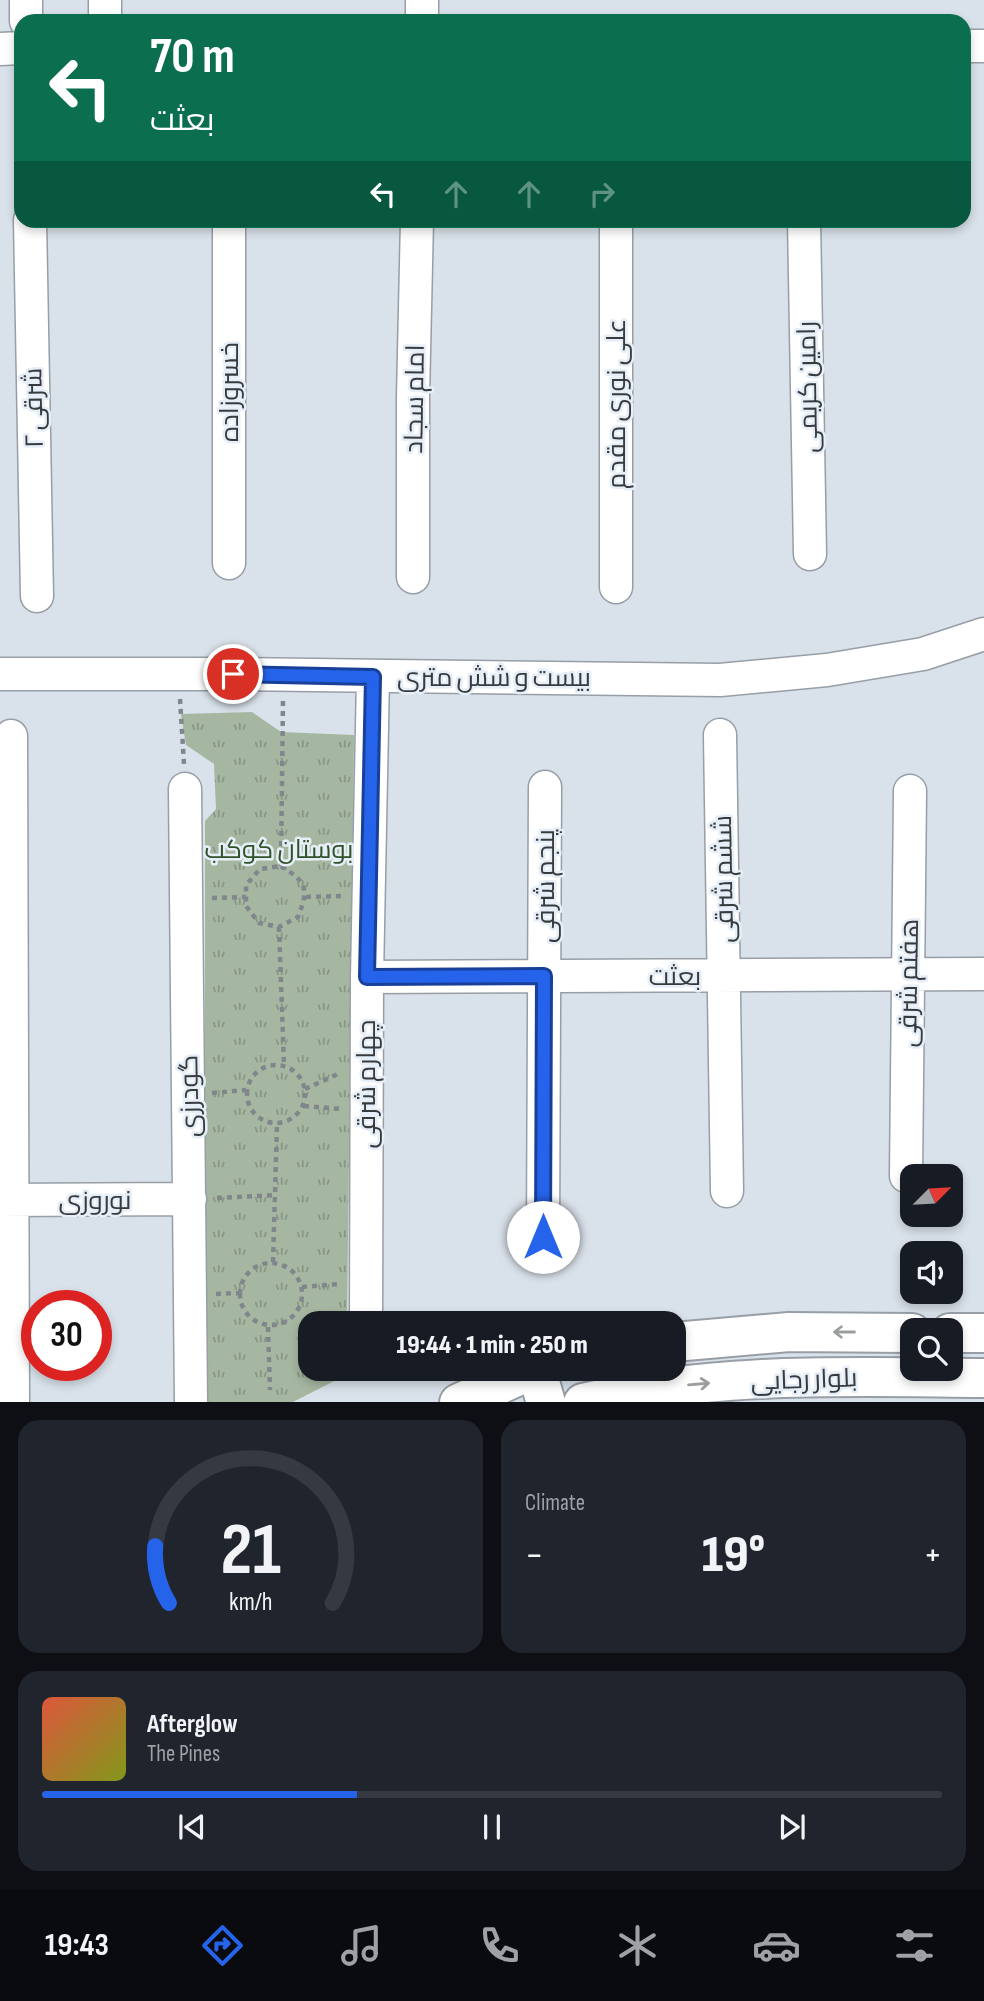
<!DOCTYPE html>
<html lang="en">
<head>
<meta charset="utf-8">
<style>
	body { margin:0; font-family:"Sofia Sans Condensed",Cairo,sans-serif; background:#20242c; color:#f1f3f6; height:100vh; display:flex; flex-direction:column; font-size:26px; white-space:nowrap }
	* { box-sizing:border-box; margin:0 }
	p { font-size:23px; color:#9ea1a6 }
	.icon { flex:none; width:38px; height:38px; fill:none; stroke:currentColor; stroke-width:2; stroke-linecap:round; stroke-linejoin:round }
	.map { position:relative; height:1402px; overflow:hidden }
	.sheet { display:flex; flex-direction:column; gap:18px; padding:18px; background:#0d0f14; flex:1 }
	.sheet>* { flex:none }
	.banner { position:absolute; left:14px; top:14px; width:957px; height:214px; border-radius:21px; box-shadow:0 4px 10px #0003; background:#0b6e4f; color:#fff; overflow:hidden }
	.needle { width:46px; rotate:66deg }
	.controls { position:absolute; left:900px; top:1164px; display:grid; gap:14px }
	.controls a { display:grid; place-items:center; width:63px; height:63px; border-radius:14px; background:#171b24; box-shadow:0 4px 10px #0003; font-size:35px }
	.speed { position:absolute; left:21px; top:1290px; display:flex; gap:14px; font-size:35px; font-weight:700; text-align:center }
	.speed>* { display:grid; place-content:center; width:91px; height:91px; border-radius:50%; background:#171b24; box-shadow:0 4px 10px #0003; line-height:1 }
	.speed .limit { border:10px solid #d22; background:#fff; color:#111 }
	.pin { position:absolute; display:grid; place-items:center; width:60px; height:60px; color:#fff; margin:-30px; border:4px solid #fff; border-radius:50%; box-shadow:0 2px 7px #0007 }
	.me { position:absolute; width:77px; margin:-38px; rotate:0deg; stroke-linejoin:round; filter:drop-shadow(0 0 5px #0008) }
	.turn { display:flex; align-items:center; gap:24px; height:147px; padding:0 21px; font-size:32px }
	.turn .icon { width:91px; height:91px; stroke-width:2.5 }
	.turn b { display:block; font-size:49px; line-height:60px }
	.lanes { display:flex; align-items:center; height:66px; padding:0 21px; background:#0003; justify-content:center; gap:35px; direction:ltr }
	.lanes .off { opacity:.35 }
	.big { font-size:52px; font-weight:800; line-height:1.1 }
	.sheet .tile { flex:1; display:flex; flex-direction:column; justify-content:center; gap:10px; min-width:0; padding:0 24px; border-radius:21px; background:#20242c }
	.sheet .dial { align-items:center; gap:0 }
	.dial svg { height:182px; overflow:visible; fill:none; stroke:#363941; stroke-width:7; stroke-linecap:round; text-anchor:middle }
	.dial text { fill:#f1f3f6; stroke:none }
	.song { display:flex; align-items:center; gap:21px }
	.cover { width:84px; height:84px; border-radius:10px; background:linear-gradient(135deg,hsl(10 70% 55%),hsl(70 70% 35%)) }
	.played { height:7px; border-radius:4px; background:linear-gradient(90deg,#2563eb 35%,#363941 35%) }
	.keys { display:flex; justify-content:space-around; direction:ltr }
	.heat { display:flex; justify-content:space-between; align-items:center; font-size:38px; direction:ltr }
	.sheet .tiles { flex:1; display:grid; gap:18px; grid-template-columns:1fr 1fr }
	.tile:last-child { grid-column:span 2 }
	.trip { position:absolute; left:298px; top:1311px; width:388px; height:70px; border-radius:21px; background:#171b24; box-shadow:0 4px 10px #0003; font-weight:800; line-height:70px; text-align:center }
	.menu { display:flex; height:112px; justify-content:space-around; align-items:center; background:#090b0e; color:#9ea1a6 }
	.menu .icon { width:49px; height:49px }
	.menu .on { color:#2563eb }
	.menu b { font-size:32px; color:#f1f3f6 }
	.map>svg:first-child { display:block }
	.grass { fill:url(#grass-tufts) }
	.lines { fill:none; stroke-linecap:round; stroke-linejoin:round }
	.minor-casing { stroke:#979ea6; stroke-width:35 }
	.major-casing { stroke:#979ea6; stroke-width:42 }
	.path { stroke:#80868c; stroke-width:4.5; stroke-dasharray:5 5; stroke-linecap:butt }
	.minor { stroke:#fff; stroke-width:32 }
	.major { stroke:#fff; stroke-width:38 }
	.oneway { stroke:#9b9d9e }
	.route-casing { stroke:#184099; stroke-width:18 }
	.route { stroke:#2563eb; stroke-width:12 }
	.labels { text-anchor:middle; stroke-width:5; stroke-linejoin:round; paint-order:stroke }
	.street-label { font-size:26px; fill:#373b3e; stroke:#e6eef7 }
	.park-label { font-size:26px; fill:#305329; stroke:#e6eef7 }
</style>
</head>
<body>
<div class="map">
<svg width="984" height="1403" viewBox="0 0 984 1403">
	<defs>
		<pattern id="grass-tufts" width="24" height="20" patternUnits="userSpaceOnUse" patternTransform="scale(1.75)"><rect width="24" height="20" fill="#a5b7a1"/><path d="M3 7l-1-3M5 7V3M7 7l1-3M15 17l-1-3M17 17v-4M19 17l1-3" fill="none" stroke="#879685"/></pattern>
	</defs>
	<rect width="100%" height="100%" fill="#d9e1ea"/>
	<path class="grass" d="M252 712 281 732 354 735 347 1323H310V1368L346 1369V1375L293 1402H205V821L216 809 214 764 186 745 181 714Z"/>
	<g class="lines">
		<g class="minor-casing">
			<path id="minor" d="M26 0V21
				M105 0V21
				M422 21V0
				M964 46H984
				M0 49 21 48
				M30 220 37 596
				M804 220 810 554
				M229 563V220
				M413 577V397L417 220
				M616 587V220
				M0 674H233L720 680 827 670 923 654 984 634
				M720 735 727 1191
				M11 736 13 1403
				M185 789 191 1403
				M367 977 984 974
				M906 1176 910 791
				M0 1200 190 1199
				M543 1237 545 787
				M366 1323 367 977 373 677"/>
		</g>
		<g class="major-casing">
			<path id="major" d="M950 1333H984
				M674 1342 789 1332 912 1333
				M536 1368 546 1403
				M459 1403 536 1368
				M583 1403C714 1371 850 1377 984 1378"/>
		</g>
		<path class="path" d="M180 699 184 764
			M281 866 283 699
			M281 866C307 882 309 889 298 917L279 927 259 923 246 906V885L260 869Z
			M306 897 343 896
			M212 898 246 897
			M279 927 284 1065
			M247 1094a29 29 0 1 1 58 0a29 29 0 1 1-58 0Z
			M305 1089 340 1073
			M212 1093 246 1090
			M304 1106 341 1109
			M217 1198 275 1195
			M273 1262 277 1124
			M240 1294a31 31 0 1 1 62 0a31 31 0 1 1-62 0Z
			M302 1287 339 1284
			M216 1294 240 1293
			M268 1327 270 1390"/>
		<use href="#minor" class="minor"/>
		<use href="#major" class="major"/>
	</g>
	<defs><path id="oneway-shaft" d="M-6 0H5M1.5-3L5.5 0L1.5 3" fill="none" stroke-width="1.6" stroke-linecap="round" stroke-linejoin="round" transform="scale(1.75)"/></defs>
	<g class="oneway">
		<use href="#oneway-shaft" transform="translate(844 1332) rotate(-180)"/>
		<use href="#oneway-shaft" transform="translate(699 1384) rotate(-5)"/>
	</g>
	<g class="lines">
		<g class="route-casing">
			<path id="route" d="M233 674 373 677 367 977 544 976 543 1237"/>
		</g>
		<use href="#route" class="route"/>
	</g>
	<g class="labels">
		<g class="street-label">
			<text transform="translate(807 387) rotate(-91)" y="9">رامین کریمی</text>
			<text transform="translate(229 392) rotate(-90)" y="9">خسروزاده</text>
			<text transform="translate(414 399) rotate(-89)" y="9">امام سجاد</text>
			<text transform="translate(616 404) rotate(-90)" y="9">علی نوری مقدم</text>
			<text transform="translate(33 408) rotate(-91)" y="9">۲ شرقی</text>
			<text x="494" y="686">بیست و شش متری</text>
			<text transform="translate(723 879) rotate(-91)" y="9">ششم شرقی</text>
			<text transform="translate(545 886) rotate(-90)" y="9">پنجم شرقی</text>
			<text x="675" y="985">بعثت</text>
			<text transform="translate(908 983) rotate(-89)" y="9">هفتم شرقی</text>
			<text transform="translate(366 1084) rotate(-90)" y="9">چهارم شرقی</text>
			<text transform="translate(189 1096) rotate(-91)" y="9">گودرزی</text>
			<text x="95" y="1209">نوروزی</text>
			<text transform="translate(804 1379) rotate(-2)" y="9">بلوار رجایی</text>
		</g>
		<g class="park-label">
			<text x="279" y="858">بوستان کوکب</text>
		</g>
	</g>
</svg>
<div class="controls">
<a><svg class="needle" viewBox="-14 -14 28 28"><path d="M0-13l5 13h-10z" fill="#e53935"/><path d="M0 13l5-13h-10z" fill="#9ea1a6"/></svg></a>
<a><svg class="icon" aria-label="sound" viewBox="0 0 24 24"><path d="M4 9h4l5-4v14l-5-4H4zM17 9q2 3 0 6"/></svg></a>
<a><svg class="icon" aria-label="search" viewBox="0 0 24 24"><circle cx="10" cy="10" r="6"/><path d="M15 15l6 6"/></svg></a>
</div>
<div class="speed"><div class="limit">30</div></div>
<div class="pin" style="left:233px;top:674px;background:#d93025"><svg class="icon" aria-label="arrive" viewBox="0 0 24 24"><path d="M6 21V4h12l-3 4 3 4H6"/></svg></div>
<svg class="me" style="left:543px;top:1237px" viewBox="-20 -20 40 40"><circle r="19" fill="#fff"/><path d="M0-13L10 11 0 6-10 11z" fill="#2563eb"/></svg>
<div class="trip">19:44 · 1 min · 250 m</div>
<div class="banner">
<div class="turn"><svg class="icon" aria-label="left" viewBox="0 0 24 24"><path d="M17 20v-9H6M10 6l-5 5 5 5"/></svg><div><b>70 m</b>بعثت</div></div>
<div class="lanes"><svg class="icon" aria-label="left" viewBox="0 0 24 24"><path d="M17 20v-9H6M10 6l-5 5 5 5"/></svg><svg class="icon off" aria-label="ahead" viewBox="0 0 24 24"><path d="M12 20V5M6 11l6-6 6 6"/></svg><svg class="icon off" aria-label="ahead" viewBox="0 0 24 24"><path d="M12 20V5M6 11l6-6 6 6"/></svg><svg class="icon off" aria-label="right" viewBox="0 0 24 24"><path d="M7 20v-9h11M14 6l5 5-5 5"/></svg></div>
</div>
</div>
<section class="sheet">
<div class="tiles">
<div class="tile dial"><svg viewBox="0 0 100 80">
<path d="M14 69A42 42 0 1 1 86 69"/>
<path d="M14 69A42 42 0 0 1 8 44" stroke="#2563eb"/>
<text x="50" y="56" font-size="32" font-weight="700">21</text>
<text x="50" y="72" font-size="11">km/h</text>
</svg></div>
<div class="tile"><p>Climate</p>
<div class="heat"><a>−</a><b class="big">19°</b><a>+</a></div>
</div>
<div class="tile">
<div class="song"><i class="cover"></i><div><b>Afterglow</b><p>The Pines</p></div></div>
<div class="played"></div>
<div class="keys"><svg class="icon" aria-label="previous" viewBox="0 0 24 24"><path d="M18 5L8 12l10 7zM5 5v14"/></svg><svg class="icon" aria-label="pause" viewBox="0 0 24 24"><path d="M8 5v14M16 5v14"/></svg><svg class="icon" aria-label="next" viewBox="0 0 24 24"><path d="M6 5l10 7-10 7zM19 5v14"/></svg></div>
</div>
</div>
</section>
<nav class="menu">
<b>19:43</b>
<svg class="icon on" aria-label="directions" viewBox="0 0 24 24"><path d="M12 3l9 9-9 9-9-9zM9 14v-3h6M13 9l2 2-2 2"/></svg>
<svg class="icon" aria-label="music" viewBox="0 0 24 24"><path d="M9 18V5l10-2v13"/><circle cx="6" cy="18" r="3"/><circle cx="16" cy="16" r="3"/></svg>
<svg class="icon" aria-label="phone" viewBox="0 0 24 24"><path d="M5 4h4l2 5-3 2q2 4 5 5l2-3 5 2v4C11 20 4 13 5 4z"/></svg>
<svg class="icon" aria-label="climate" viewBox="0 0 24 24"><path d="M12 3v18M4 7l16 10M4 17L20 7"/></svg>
<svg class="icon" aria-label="car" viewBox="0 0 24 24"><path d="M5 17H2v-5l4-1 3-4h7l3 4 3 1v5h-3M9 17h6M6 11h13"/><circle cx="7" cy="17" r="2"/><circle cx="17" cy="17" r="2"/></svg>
<svg class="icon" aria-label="filters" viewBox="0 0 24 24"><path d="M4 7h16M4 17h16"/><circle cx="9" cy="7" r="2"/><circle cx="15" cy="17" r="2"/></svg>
</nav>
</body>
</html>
